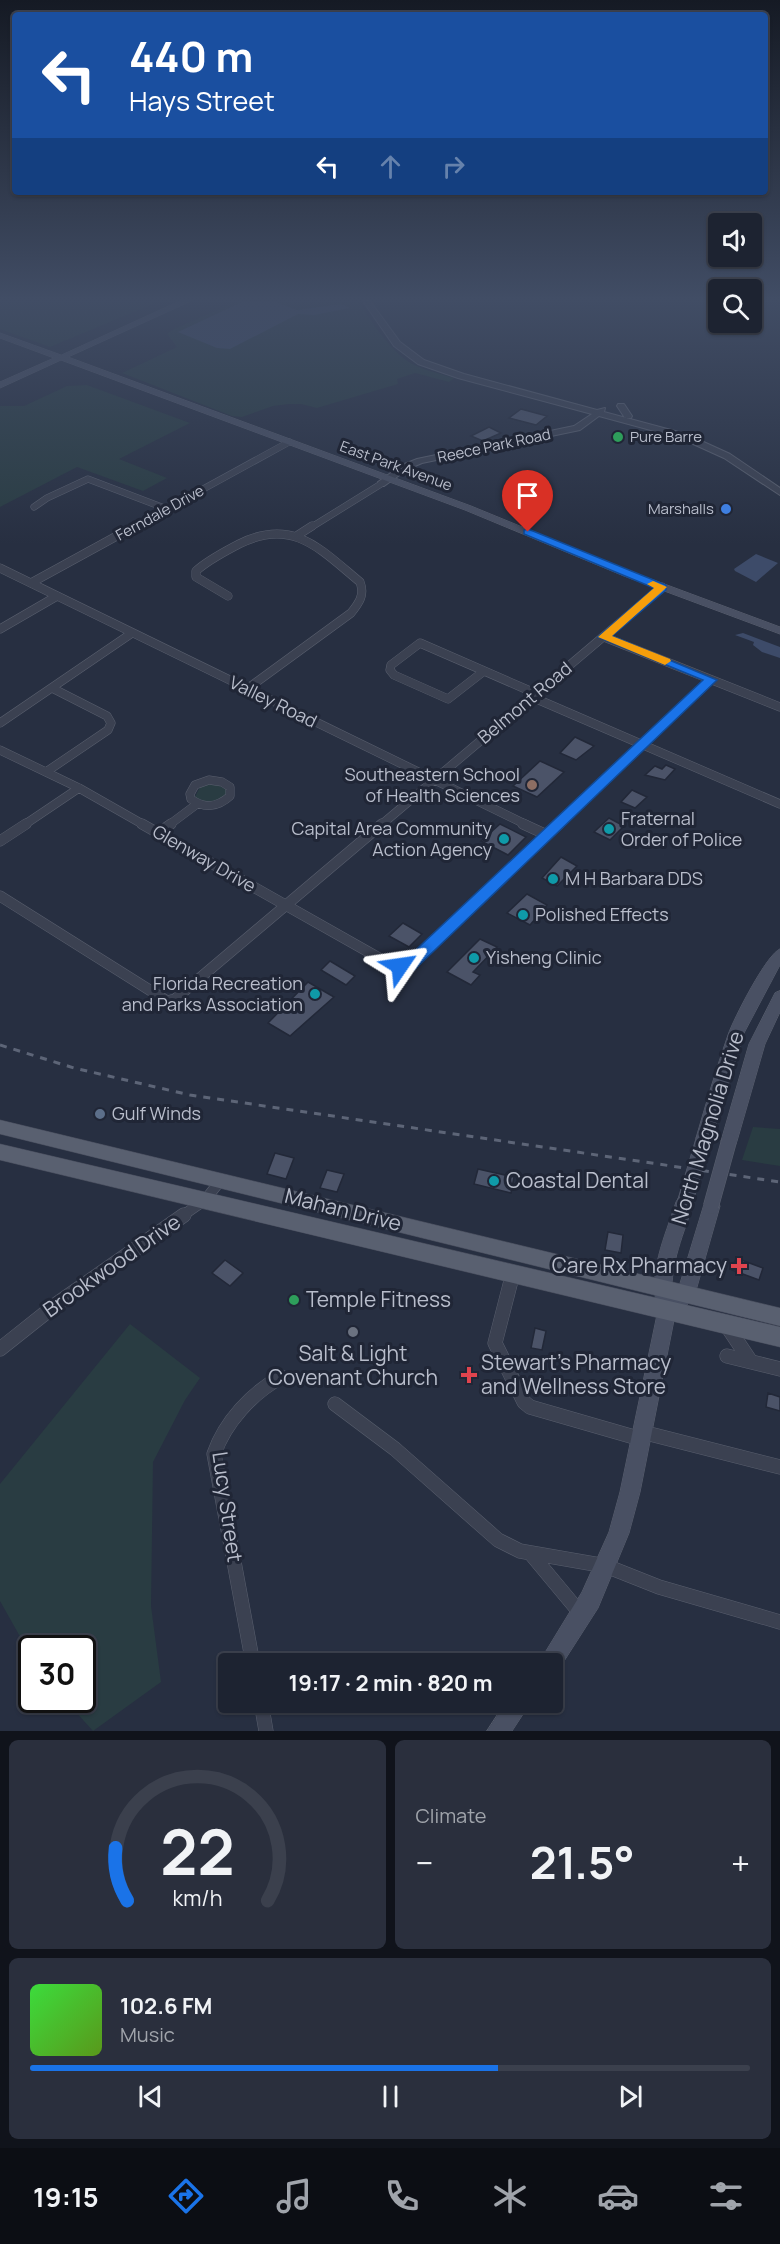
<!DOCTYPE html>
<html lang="en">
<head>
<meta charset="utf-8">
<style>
	body { margin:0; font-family:Manrope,sans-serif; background:#2a2f3d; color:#f1f3f6; height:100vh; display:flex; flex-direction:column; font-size:22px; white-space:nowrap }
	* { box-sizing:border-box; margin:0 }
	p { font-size:20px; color:#a0a4ab }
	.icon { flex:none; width:33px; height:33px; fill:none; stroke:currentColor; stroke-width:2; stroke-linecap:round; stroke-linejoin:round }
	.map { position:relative; height:1731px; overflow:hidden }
	.drawer { display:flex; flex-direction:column; gap:9px; padding:9px; background:#10131b; flex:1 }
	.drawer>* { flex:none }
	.banner { position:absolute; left:12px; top:12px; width:756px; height:183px; border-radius:6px; box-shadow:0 2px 4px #0004,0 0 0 2px #3b404d; background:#1a4fa0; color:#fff; overflow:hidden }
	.fabs { position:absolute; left:708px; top:213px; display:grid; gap:12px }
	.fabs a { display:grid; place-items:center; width:54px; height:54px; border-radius:6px; background:#1d2331; box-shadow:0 2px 4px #0004,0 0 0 2px #3b404d; font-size:30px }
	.speed { position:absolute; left:18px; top:1635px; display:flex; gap:12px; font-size:30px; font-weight:700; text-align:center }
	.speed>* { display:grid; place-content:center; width:78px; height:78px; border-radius:50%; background:#1d2331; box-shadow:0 2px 4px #0004,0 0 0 2px #3b404d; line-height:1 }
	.speed .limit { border:3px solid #111; border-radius:9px; background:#fff; color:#111 }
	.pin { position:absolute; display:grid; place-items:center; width:51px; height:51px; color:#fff; margin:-62px -26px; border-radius:50% 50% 50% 0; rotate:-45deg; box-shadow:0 0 6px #0007 }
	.pin .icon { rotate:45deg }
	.me { position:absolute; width:66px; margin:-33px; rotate:58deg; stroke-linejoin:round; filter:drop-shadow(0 0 4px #0008) }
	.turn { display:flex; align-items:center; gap:21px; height:126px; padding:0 18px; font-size:27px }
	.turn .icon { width:78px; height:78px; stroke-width:2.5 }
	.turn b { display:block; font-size:42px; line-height:51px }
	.lanes { display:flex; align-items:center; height:57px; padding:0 18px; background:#0003; justify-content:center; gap:30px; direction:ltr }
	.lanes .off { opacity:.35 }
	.big { font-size:45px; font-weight:700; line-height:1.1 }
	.drawer .card { flex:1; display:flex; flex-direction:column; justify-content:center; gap:9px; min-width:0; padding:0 21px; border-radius:9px; background:#2a2f3d }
	.drawer .dial { align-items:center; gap:0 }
	.dial svg { height:156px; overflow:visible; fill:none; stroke:#3b404d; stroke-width:7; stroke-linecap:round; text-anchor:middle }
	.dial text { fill:#f1f3f6; stroke:none }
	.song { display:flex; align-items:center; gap:18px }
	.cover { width:72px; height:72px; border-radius:9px; background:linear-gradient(135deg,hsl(120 70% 55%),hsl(90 70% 35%)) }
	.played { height:6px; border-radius:3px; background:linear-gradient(90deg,#1a73e8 65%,#3b404d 65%) }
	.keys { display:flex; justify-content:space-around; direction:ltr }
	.heat { display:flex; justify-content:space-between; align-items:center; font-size:33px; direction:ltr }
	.drawer .tiles { flex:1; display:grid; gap:9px; grid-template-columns:1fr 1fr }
	.card:last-child { grid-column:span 2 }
	.trip { position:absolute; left:218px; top:1653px; width:345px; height:60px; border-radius:6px; background:#1d2331; box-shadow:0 2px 4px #0004,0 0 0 2px #3b404d; font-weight:700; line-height:60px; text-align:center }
	.tabs { display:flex; height:96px; justify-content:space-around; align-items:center; background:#0c0e14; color:#a0a4ab }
	.tabs .icon { width:42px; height:42px }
	.tabs .current { color:#1a73e8 }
	.tabs b { font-size:27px; color:#f1f3f6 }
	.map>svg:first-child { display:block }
	.green { fill:#293c42 }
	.water { fill:#3d4b69 }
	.building { fill:#4b5368; stroke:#222838; stroke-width:1.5 }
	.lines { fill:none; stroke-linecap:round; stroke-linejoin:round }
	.minor-far3-casing { stroke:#595f6e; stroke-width:7 }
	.minor-far2-casing { stroke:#595f6e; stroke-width:9 }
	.minor-far1-casing { stroke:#595f6e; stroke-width:11 }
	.minor-casing { stroke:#595f6e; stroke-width:15 }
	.tertiary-casing { stroke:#595f6e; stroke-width:2 }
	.secondary-casing { stroke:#595f6e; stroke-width:1 }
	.primary-casing { stroke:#454a5a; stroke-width:1 }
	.minor-far3 { stroke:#3b4151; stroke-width:6 }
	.minor-far2 { stroke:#3b4151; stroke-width:8 }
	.minor-far1 { stroke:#3b4151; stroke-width:10 }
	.minor { stroke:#3b4151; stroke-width:14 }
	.tertiary { fill:#3b4151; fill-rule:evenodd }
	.secondary { fill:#495063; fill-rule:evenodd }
	.primary { fill:#596070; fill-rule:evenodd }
	.rail { stroke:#5d6577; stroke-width:3; stroke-dasharray:7 7; stroke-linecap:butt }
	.secondary-bridge-casing { stroke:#595f6e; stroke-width:16; stroke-linecap:butt }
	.secondary-bridge { stroke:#495063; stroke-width:15 }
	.route { fill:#1a73e8; stroke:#114b97; stroke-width:1.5 }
	.slow { fill:#f59e0b }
	.leisure-dot { fill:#2e9e5b; stroke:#202636; stroke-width:2 }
	.shop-dot { fill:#3f7fe0; stroke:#202636; stroke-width:2 }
	.education-dot { fill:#8d6e63; stroke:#202636; stroke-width:2 }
	.culture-dot { fill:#0f9aa8; stroke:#202636; stroke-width:2 }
	.service-dot { fill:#5c6f8a; stroke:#202636; stroke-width:2 }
	.health-dot { fill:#e0444e; stroke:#202636; stroke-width:2 }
	.worship-dot { fill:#6b7280; stroke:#202636; stroke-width:2 }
	.labels { text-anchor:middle; stroke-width:6; stroke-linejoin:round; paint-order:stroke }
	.far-poi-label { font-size:15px; fill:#b8bdcb; stroke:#202636; text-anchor:start }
	.far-street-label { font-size:15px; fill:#b8bdcb; stroke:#202636 }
	.street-label { font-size:18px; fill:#b8bdcb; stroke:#202636 }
	.poi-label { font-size:18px; fill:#b8bdcb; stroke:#202636; text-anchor:start }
	.near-street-label { font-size:21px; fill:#b8bdcb; stroke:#202636 }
	.near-poi-label { font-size:21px; fill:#b8bdcb; stroke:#202636; text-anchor:start }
</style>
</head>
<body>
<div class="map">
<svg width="780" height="1731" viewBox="0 0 780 1731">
	<rect width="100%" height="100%" fill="#272f41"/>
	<path class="green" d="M0 301H160L50 347 0 329Z
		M229 301H359C370 321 385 342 402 357 416 369 438 373 454 378L449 382 415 373 397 379 398 384 317 408 301 404H289L273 406 242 417 232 416 122 373 177 347 167 334 174 329 233 303Z
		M87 385 190 423 119 459 167 478 143 491 77 467 0 507V406H24L67 386Z
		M210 784H216L227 790 228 793 215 804 197 800 195 797 200 787Z
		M753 1127 780 1129V1166L742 1160Z
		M130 1324 200 1378 185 1400 153 1462 151 1606 161 1682 93 1731 65 1700H82V1648H32L31 1656 0 1601V1484Z"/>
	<path class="water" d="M244 301H273L297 310 341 304 350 308 314 315 298 314 230 349 217 348 178 332Z
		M756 554 778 563 756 582 735 571 734 569Z
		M743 633 780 647V658L762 652 753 645 754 642 735 635Z"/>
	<path class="building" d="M521 409 547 416 536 425 509 418Z
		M489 427 501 433 483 441 471 436Z
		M575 737 594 746 576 760 560 753Z
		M540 761 564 772 537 797 513 786Z
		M666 765 675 769 665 780 645 775 655 766 662 769Z
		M632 790 647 797 635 808 621 802Z
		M609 818 624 826 610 840 594 832Z
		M500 824 526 837 508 855 481 841Z
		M561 857 577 866 557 886 542 878Z
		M527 894 547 905 530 925 507 913Z
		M403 923 422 934 409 947 389 936Z
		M480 939 497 947 473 972 480 975 471 985 447 972Z
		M330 961 355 976 346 985 321 970Z
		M308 982 334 997 290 1036 268 1023Z
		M275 1153 294 1158 286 1179 267 1174Z
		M478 1169 514 1177 511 1193 474 1184Z
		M327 1170 344 1174 337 1192 320 1188Z
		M608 1232 623 1235 621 1253 605 1250Z
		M736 1258 763 1268 759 1280 732 1270Z
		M225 1260 243 1273 230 1286 212 1273Z
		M535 1328 546 1331 542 1350 531 1348Z
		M768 1393 780 1397V1411L766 1407Z"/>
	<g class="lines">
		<g class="minor-far3-casing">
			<path id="minor-far3" d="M34 507 47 498 88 479 167 509
				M132 528 289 442
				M310 528 381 484"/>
		</g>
		<g class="minor-far2-casing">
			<path id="minor-far2" d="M298 535 312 526
				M0 568 527 825
				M31 583 135 526
				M228 596 196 577V571C208 560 224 552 239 544 293 517 320 549 360 582 365 595 359 603 351 613L247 689
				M0 629 57 596
				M604 637 780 707
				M484 671 448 699 394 675 390 670 391 665 420 643 537 694
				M532 697 780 804
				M0 723 132 633
				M0 750 79 788 144 825
				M46 772 108 730 111 723 107 716 52 688
				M209 780 222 782 230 787V796C218 807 204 809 191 799L190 794 195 785Z
				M24 825 79 788
				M169 825 197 804
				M381 825 662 587
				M558 825 711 680"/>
		</g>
		<g class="minor-far1-casing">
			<path id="minor-far1" d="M142 824 388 963 409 966 559 824
				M523 824 547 835
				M158 833 171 824
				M0 841 26 824
				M0 896 167 1001 175 999 382 824
				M182 1216 205 1200 221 1180"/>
		</g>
		<g class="minor-casing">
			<path id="minor" d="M513 1273 495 1343 524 1402 530 1407 641 1439
				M727 1326 751 1362
				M0 1349 58 1303 184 1215
				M727 1356 780 1369
				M335 1404 395 1449 498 1540 520 1551 606 1566 659 1587 780 1622
				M642 1432 780 1467
				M531 1554 581 1614
				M253 1664 214 1454C225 1422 252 1393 281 1377
				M261 1702 266 1731"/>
		</g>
		<g class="tertiary-casing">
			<path id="tertiary" d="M363 301H370L400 342 424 360 464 374 597 410 605 408 604 412 686 434 730 454 780 488V495L724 458 680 438 599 416 580 430 422 463 408 469 384 486H378V482L402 465 417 459 574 426 592 414 458 378 418 364 394 346Z
				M618 404H624L632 416 631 418H625L617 406Z"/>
		</g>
		<g class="secondary-casing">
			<path id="secondary" d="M180 301H191L68 357 471 506 632 572 780 627V634L624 576 465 510 61 360 0 388V382L54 358 0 338V333L61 355Z
				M780 949V965L744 1033 712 1138 710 1143 704 1145 698 1143 696 1138C706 1104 716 1069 728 1035 733 1020 767 953 780 949Z
				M780 991V1012L765 1044 737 1141 735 1146 729 1148 723 1146 721 1141 749 1044 775 993Z
				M685 1195 691 1197 694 1202C684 1233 670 1263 672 1296L678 1290 705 1201 711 1199 717 1201 720 1206 695 1294 684 1309 675 1315 640 1492 629 1533 598 1608 557 1672 552 1674V1664H538L582 1592 609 1532 620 1492 658 1310C647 1273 665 1237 676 1202L679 1197Z
				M506 1702H531L512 1731H487Z"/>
		</g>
		<g class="primary-casing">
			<path id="primary" d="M0 1120 780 1308V1326L0 1134Z
				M0 1144 780 1327V1347L0 1160Z"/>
		</g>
		<use href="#minor-far3" class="minor-far3"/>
		<use href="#minor-far2" class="minor-far2"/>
		<use href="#minor-far1" class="minor-far1"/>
		<use href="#minor" class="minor"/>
		<use href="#tertiary" class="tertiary"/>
		<use href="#secondary" class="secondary"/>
		<use href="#primary" class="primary"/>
		<path class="rail" d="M0 1045 74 1068 190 1095 780 1182"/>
		<g class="secondary-bridge-casing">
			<path id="secondary-bridge" d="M685 1202 704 1138
				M711 1206 729 1141"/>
		</g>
		<use href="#secondary-bridge" class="secondary-bridge"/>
	</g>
	<linearGradient id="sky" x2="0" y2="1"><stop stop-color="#151a24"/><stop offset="0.55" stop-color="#414d65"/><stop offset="1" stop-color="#414d65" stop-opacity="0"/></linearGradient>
	<rect width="780" height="544" fill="url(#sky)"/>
	<path class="route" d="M528 529 666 585V590L612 636 717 680 414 970H395L393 966 395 962 405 960 703 680 598 637 654 588 524 534V530Z"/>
	<path class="slow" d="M653 581 667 587 612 636 670 659 671 661 665 665 598 637 654 588 647 584Z"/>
	<g class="leisure-dot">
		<circle cx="618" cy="437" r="6"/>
		<circle cx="294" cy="1300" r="6"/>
	</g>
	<circle class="shop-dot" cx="726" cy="509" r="6"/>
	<circle class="education-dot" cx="532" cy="785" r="6"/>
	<g class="culture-dot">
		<circle cx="609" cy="829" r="6"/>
		<circle cx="504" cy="839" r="6"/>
		<circle cx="553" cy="879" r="6"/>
		<circle cx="523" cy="915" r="6"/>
		<circle cx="474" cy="958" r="6"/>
		<circle cx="315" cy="994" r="6"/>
		<circle cx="494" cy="1181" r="6"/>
	</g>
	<circle class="service-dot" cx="100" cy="1114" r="6"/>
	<g class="health-dot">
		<path d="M736 1257h6v6h6v6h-6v6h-6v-6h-6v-6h6z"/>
		<path d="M466 1366h6v6h6v6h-6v6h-6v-6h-6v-6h6z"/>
	</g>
	<circle class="worship-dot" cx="353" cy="1332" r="6"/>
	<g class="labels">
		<g class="far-poi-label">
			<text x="630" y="442">Pure Barre</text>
			<text x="714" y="514" text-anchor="end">Marshalls</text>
		</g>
		<g class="far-street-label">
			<text transform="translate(494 446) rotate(-12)" y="5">Reece Park Road</text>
			<text transform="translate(396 466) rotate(20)" y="5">East Park Avenue</text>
			<text transform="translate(160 513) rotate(-29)" y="5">Ferndale Drive</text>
		</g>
		<g class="street-label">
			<text transform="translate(273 702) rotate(26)" y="6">Valley Road</text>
			<text transform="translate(525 703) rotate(-40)" y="6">Belmont Road</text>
			<text transform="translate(204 859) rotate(30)" y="6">Glenway Drive</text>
		</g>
		<g class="poi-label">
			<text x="520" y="781" text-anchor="end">Southeastern School<tspan x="520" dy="21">of Health Sciences</tspan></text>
			<text x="621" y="825">Fraternal<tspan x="621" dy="21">Order of Police</tspan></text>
			<text x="492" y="835" text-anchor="end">Capital Area Community<tspan x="492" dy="21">Action Agency</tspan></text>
			<text x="565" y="885">M H Barbara DDS</text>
			<text x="535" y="921">Polished Effects</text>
			<text x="486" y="964">Yisheng Clinic</text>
			<text x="303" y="990" text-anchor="end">Florida Recreation<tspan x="303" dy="21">and Parks Association</tspan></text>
			<text x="112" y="1120">Gulf Winds</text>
		</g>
		<g class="near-street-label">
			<text transform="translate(708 1128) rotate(-73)" y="7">North Magnolia Drive</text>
			<text transform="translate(343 1210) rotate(14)" y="7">Mahan Drive</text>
			<text transform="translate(112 1266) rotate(-35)" y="7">Brookwood Drive</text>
			<text transform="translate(227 1507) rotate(82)" y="7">Lucy Street</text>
		</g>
		<g class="near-poi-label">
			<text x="506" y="1188">Coastal Dental</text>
			<text x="727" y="1273" text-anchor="end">Care Rx Pharmacy</text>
			<text x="306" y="1307">Temple Fitness</text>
			<text x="353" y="1361" text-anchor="middle">Salt &amp; Light<tspan x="353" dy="24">Covenant Church</tspan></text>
			<text x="481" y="1370">Stewart's Pharmacy<tspan x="481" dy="24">and Wellness Store</tspan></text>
		</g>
	</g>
</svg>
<div class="fabs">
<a><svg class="icon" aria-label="sound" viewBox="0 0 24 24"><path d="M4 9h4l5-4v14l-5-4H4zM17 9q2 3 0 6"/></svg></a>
<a><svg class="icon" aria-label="search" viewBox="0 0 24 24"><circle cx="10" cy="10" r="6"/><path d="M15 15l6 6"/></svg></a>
</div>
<div class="speed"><div class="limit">30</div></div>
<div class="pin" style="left:528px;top:532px;background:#d93025"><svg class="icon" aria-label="arrive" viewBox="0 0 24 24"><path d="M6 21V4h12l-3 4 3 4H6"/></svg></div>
<svg class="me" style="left:400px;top:966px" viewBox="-20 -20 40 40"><path d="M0-17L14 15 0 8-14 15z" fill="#1a73e8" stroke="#fff" stroke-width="4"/></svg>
<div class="trip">19:17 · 2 min · 820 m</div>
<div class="banner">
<div class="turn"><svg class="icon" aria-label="left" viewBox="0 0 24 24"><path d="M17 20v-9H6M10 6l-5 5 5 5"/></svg><div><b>440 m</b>Hays Street</div></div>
<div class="lanes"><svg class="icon" aria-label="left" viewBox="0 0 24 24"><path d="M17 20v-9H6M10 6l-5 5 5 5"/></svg><svg class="icon off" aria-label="ahead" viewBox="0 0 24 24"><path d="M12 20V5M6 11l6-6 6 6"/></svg><svg class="icon off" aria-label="right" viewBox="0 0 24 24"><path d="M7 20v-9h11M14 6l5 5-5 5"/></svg></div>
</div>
</div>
<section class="drawer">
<div class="tiles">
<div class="card dial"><svg viewBox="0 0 100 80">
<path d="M14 69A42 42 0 1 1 86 69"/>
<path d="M14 69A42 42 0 0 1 8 42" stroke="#1a73e8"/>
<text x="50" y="56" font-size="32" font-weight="700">22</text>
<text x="50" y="72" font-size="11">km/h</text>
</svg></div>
<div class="card"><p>Climate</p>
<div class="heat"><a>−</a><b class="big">21.5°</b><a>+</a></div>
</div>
<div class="card">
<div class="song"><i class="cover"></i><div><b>102.6 FM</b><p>Music</p></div></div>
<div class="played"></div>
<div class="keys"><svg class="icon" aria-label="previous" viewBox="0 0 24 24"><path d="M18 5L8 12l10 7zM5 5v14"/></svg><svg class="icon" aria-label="pause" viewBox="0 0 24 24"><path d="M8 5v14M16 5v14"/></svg><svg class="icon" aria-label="next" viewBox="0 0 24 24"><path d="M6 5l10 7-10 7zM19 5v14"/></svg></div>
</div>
</div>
</section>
<nav class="tabs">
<b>19:15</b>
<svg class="icon current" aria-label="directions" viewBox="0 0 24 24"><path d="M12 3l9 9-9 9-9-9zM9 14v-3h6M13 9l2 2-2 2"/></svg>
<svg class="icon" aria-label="music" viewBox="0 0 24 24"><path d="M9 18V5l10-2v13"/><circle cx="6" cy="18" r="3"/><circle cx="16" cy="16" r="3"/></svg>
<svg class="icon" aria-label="phone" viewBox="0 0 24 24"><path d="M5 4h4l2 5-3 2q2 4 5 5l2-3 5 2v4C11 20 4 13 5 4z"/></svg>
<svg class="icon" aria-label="climate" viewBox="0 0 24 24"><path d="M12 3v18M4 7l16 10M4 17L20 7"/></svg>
<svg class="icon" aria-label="car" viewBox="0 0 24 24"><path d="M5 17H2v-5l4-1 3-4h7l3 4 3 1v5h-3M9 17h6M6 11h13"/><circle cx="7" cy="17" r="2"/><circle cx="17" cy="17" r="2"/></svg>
<svg class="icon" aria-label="filters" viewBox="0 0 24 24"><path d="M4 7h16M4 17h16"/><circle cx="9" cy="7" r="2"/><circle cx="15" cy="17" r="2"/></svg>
</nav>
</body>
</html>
